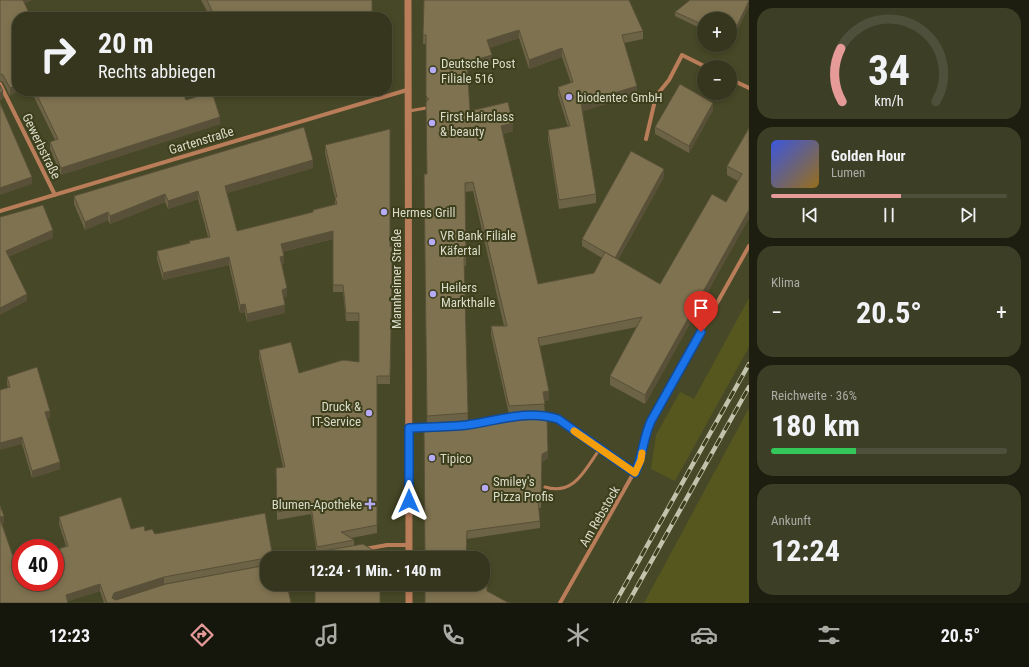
<!DOCTYPE html>
<html lang="de">
<head>
<meta charset="utf-8">
<style>
	body { margin:0; font-family:"Roboto Condensed",sans-serif; background:#3d3e26; color:#f1f3f6; height:100vh; display:flex; flex-direction:column; font-size:15px; white-space:nowrap }
	* { box-sizing:border-box; margin:0 }
	p { font-size:13px; color:#aaaba4 }
	.icon { flex:none; width:22px; height:22px; fill:none; stroke:currentColor; stroke-width:2; stroke-linecap:round; stroke-linejoin:round }
	.map { position:relative; flex:1; overflow:hidden }
	.details { display:flex; flex-direction:column; gap:8px; padding:8px; background:#1d1e10; width:280px }
	.details>* { flex:none }
	.top-card { position:absolute; left:12px; top:12px; width:380px; height:84px; border-radius:16px; box-shadow:0 2px 6px #0003,0 0 0 1px #4f503b; background:#35361d; color:#f1f3f6; overflow:hidden }
	.controls { position:absolute; left:697px; top:12px; display:grid; gap:8px }
	.controls a { display:grid; place-items:center; width:40px; height:40px; border-radius:50%; background:#35361d; box-shadow:0 2px 6px #0003,0 0 0 1px #4f503b; font-size:20px }
	.speed { position:absolute; left:12px; top:539px; display:flex; gap:8px; font-size:20px; font-weight:700; text-align:center }
	.speed>* { display:grid; place-content:center; width:52px; height:52px; border-radius:50%; background:#35361d; box-shadow:0 2px 6px #0003,0 0 0 1px #4f503b; line-height:1 }
	.speed .limit { border:6px solid #d22; background:#fff; color:#111 }
	.pin { position:absolute; display:grid; place-items:center; width:34px; height:34px; color:#fff; margin:-41px -17px; border-radius:50% 50% 50% 0; rotate:-45deg; box-shadow:0 0 4px #0007 }
	.pin .icon { rotate:45deg }
	.me { position:absolute; width:44px; margin:-22px; rotate:0deg; stroke-linejoin:round; filter:drop-shadow(0 0 3px #0008) }
	.turn { display:flex; align-items:center; gap:14px; height:84px; padding:0 20px; font-size:18px }
	.turn .icon { width:52px; height:52px; stroke-width:2.5 }
	.turn b { display:block; font-size:28px; line-height:34px }
	.big { font-size:30px; font-weight:700; line-height:1.1 }
	.details .tile { flex:1; display:flex; flex-direction:column; justify-content:center; gap:6px; min-width:0; padding:0 14px; border-radius:16px; background:#3d3e26 }
	.details .dial { align-items:center; gap:0 }
	.dial svg { height:104px; overflow:visible; fill:none; stroke:#4f503b; stroke-width:7; stroke-linecap:round; text-anchor:middle }
	.dial text { fill:#f1f3f6; stroke:none }
	.song { display:flex; align-items:center; gap:12px }
	.cover { width:48px; height:48px; border-radius:6px; background:linear-gradient(135deg,hsl(230 70% 55%),hsl(40 70% 35%)) }
	.played { height:4px; border-radius:2px; background:linear-gradient(90deg,#e69b98 55%,#4f503b 55%) }
	.keys { display:flex; justify-content:space-around; direction:ltr }
	.heat { display:flex; justify-content:space-between; align-items:center; font-size:22px; direction:ltr }
	.charge { height:6px; border-radius:3px; background:linear-gradient(90deg,#34c759 36%,#4f503b 0) }
	.trip { position:absolute; left:260px; top:551px; width:230px; height:40px; border-radius:16px; background:#35361d; box-shadow:0 2px 6px #0003,0 0 0 1px #4f503b; font-weight:700; line-height:40px; text-align:center }
	.tab-bar { display:flex; height:64px; justify-content:space-around; align-items:center; background:#15160c; color:#aaaba4 }
	.tab-bar .icon { width:28px; height:28px }
	.tab-bar .active { color:#e69b98 }
	.tab-bar b { font-size:18px; color:#f1f3f6 }
	main { display:flex; flex:1; min-height:0 }
	.map>svg:first-child { display:block }
	.green { fill:#55571f }
	.lines { fill:none; stroke-linecap:round; stroke-linejoin:round }
	.service { stroke:#ba7d59; stroke-width:3 }
	.minor { stroke:#ba7d59; stroke-width:4 }
	.tertiary { stroke:#ba7d59; stroke-width:7 }
	.rail-casing { stroke:#c1c3ac; stroke-width:4.5 }
	.rail { stroke:#3c3e1c; stroke-width:3; stroke-dasharray:9; stroke-linecap:butt }
	.wall { fill:#6c6245; fill-rule:evenodd }
	.shaded-wall { fill:#585038 }
	.building { fill:#7e7250; stroke:#585038 }
	.route-casing { stroke:#114b97; stroke-width:10 }
	.route { stroke:#1a73e8; stroke-width:7 }
	.slow { stroke:#f59e0b; stroke-width:7 }
	.poi-dot { fill:#b7abf8; stroke:#3c3e1c; stroke-width:1.5 }
	.labels { text-anchor:middle; stroke-width:4; stroke-linejoin:round; paint-order:stroke }
	.poi-label { font-size:13px; fill:#dadcc8; stroke:#3c3e1c; text-anchor:start }
	.street-label { font-size:13px; fill:#dadcc8; stroke:#3c3e1c }
</style>
</head>
<body>
<main>
<div class="map">
<svg width="749" height="603" viewBox="0 0 749 603">
	<rect width="100%" height="100%" fill="#474827"/>
	<path class="green" d="M749 298V347L675 481 651 469 656 435 680 392 694 399Z
		M749 408V603H644Z"/>
	<g class="lines">
		<path class="service" d="M409 111 426 108
			M542 415 558 419 635 473
			M473 423 505 417
			M409 428 430 427
			M545 487C574 496 585 470 599 450"/>
		<path class="minor" d="M730 79 749 88
			M0 84 55 195
			M646 139 656 96 669 80 682 55 706 67
			M0 211 407 90
			M365 549 387 545H409
			M560 603 641 460 645 434 651 421 749 246"/>
		<path class="tertiary" d="M408 0 409 558
			M409 603V584"/>
		<g class="rail-casing">
			<path id="rail" d="M615 603 749 364
				M628 603 749 387"/>
		</g>
		<use href="#rail" class="rail"/>
	</g>
	<path class="wall" d="M0 0 25 4 10 96 3 82 0 81Z
		M201 0H372V17H210Z
		M424 0 643 31V39L624 43 637 95 582 111 596 194V203L559 209 548 139V130L568 127 558 95V87L571 83 562 57 529 69 519 38 489 48 492 64 467 71 470 111 513 131 503 134 538 284 594 273 602 258 582 246V239L664 177 618 260 660 284 726 202 738 181 727 175V166L749 128V218L645 404 610 385V376L637 327 540 346 549 400 544 401 548 458 542 462 541 508H539L540 521V528L467 539 427 430 424 174H427L426 44H423ZM473 191 504 326H491V335L509 414H510V416L502 423H468L464 266H466L465 192Z
		M749 0V6L731 43H730V19H704V30L675 16V12Z
		M31 91H182L186 100 220 124 61 175 50 149V142L55 140Z
		M713 110 689 153 655 134V127Z
		M325 145 390 247 392 246 390 384H377V533L351 538 354 540V546L381 558H318V555H317L311 514 277 520 276 468 283 467 259 358V350L299 373 359 362V321H346L343 292H333V239L282 252 284 264H282L287 296 284 297 285 313 247 322 245 312 240 313 229 265 163 280 157 259V251L189 243V241L208 237 198 199 168 209 165 202 110 224 108 220 85 230 74 204V196L313 168 227 193 237 231 313 212V210L335 204V198L325 153Z
		M7 377 50 418H47L60 469 32 478 22 444 7 384Z
		M0 505 4 523H2L15 562 66 546 59 524V517L131 529 145 531 155 534 267 558V584L291 603H104L100 591 68 601 0 603ZM266 565 116 600 115 599 164 584Z"/>
	<path class="shaded-wall" d="M22 0H33L22 5Z
		M749 1V6L731 43V38Z
		M519 30V38L487 49V40Z
		M562 48V57L529 69V60Z
		M492 55V64L467 71V62Z
		M17 85V91H19L10 96V88Z
		M637 86V95L581 112V103Z
		M3 91V99L0 100V93Z
		M248 91H262L248 95Z
		M713 103V110L689 153V146Z
		M220 117V124L61 175V168Z
		M513 123V131L501 134V126Z
		M313 160V168L225 194V186Z
		M664 169V177L615 265V258Z
		M32 177V184L0 195V188Z
		M198 191V199L168 209V201Z
		M165 194V202L110 224V216Z
		M749 210V218L645 404V395Z
		M108 212V220L85 230V222Z
		M53 230V238L6 258V251Z
		M333 231V239L281 252V244Z
		M284 256V264L280 265V257Z
		M229 257V265L163 280V273Z
		M287 288V296L282 298V290Z
		M27 294V301L0 315V308Z
		M245 304V312L240 313V305Z
		M285 305V313L247 322V314Z
		M549 391V400L543 401V392Z
		M50 411V418L45 419V412Z
		M22 437V444L0 450V443Z
		M548 451V458L542 462 541 508 542 454Z
		M60 462V469L32 478V471Z
		M4 516V523L0 524V517Z
		M164 577V584L114 600 112 598 114 593Z
		M100 584V591L66 602V595Z"/>
	<path class="building" d="M0 0H23L31 17H17V85L10 88 3 75 0 74Z
		M207 0H372V17H215Z
		M424 0H629L643 31 622 35 637 86 581 103 596 194 559 200 548 130 570 126 558 87 573 82 562 48 529 60 519 30 487 40 492 55 467 62 470 111 508 102 513 123 501 126 538 284 594 273 605 252 660 284 712 194 726 202 742 174 727 166 749 128V210L645 395 610 376 642 317 538 338 549 391 543 392 545 404 509 406 491 326H507L473 182 465 183 466 258H464L468 413 427 416 424 174H427L426 102 429 99 426 96V35H423Z
		M690 0H749V1L731 38H730V19H704V25L675 12Z
		M680 84 713 103 689 146 655 127Z
		M0 85 3 91 0 93Z
		M35 91H182L186 100 212 92 220 117 61 168 50 142 58 139Z
		M0 103 32 177 0 188Z
		M304 127 313 160 225 186 237 231 313 212V210L337 204 335 197H337L325 145 390 129V247L392 246V280L390 376H377V525L341 532 354 540 317 547 311 506 277 512 276 468 285 467 259 350 291 342 299 373 343 360 359 362V313H346L343 285H333V231L281 244 284 256 280 257 287 288 282 290 285 305 247 314 245 304 240 305 229 257 163 273 157 251 190 243 189 241 210 237 198 191 168 201 165 194 110 216 108 212 85 222 74 196Z
		M631 151 664 169 615 258 582 239Z
		M43 205 53 230 6 251 27 294 0 308V217Z
		M37 367 50 411 45 412 60 462 32 471 22 437 0 443V390L10 387 7 377Z
		M524 411 546 412 547 419 548 451 542 454 541 501H538L540 521 467 531 466 558H425L424 430H427V423L468 421V423H502L503 416H511L510 413Z
		M121 497 131 529 144 526 145 531 152 529 155 534 265 513 273 558H266L164 577 114 593 112 598 116 600 166 584 267 565V584H287L291 603H107L100 584 66 595 68 603H0V519L15 562 21 560V582H55V550L68 546 59 517Z
		M0 505 4 516 0 517Z
		M363 544 381 555V558H319L318 552Z
		M487 578V591L509 603H425V584H483V579Z
		M315 584H380V603H315Z"/>
	<g class="lines">
		<g class="route-casing">
			<path id="route" d="M409 501V428C428 427 448 427 467 425 497 421 528 409 558 419L635 473C643 456 643 438 651 421L701 332"/>
		</g>
		<use href="#route" class="route"/>
		<path class="slow" d="M574 431 635 473 641 460 642 453"/>
	</g>
	<g class="poi-dot">
		<circle cx="433" cy="70" r="4"/>
		<circle cx="569" cy="97" r="4"/>
		<circle cx="432" cy="123" r="4"/>
		<circle cx="384" cy="212" r="4"/>
		<circle cx="432" cy="242" r="4"/>
		<circle cx="433" cy="294" r="4"/>
		<circle cx="369" cy="413" r="4"/>
		<circle cx="432" cy="458" r="4"/>
		<circle cx="485" cy="488" r="4"/>
		<path d="M368 498h4v4h4v4h-4v4h-4v-4h-4v-4h4z"/>
	</g>
	<g class="labels">
		<g class="poi-label">
			<text x="441" y="68">Deutsche Post<tspan x="441" dy="15">Filiale 516</tspan></text>
			<text x="577" y="102">biodentec GmbH</text>
			<text x="440" y="121">First Hairclass<tspan x="440" dy="15">&amp; beauty</tspan></text>
			<text x="392" y="217">Hermes Grill</text>
			<text x="440" y="240">VR Bank Filiale<tspan x="440" dy="15">Käfertal</tspan></text>
			<text x="441" y="292">Heilers<tspan x="441" dy="15">Markthalle</tspan></text>
			<text x="361" y="411" text-anchor="end">Druck &amp;<tspan x="361" dy="15">IT-Service</tspan></text>
			<text x="440" y="463">Tipico</text>
			<text x="493" y="486">Smiley's<tspan x="493" dy="15">Pizza Profis</tspan></text>
			<text x="362" y="509" text-anchor="end">Blumen-Apotheke</text>
		</g>
		<g class="street-label">
			<text transform="translate(201 140) rotate(-17)" y="5">Gartenstraße</text>
			<text transform="translate(42 146) rotate(64)" y="5">Gewerbstraße</text>
			<text transform="translate(396 279) rotate(-90)" y="5">Mannheimer Straße</text>
			<text transform="translate(599 516) rotate(-60)" y="5">Am Rebstock</text>
		</g>
	</g>
</svg>
<div class="controls">
<a>+</a>
<a>−</a>
</div>
<div class="speed"><div class="limit">40</div></div>
<div class="pin" style="left:701px;top:332px;background:#d93025"><svg class="icon" aria-label="arrive" viewBox="0 0 24 24"><path d="M6 21V4h12l-3 4 3 4H6"/></svg></div>
<svg class="me" style="left:409px;top:501px" viewBox="-20 -20 40 40"><path d="M0-17L14 15 0 8-14 15z" fill="#1a73e8" stroke="#fff" stroke-width="4"/></svg>
<div class="trip">12:24 · 1 Min. · 140 m</div>
<div class="top-card">
<div class="turn"><svg class="icon" aria-label="right" viewBox="0 0 24 24"><path d="M7 20v-9h11M14 6l5 5-5 5"/></svg><div><b>20 m</b>Rechts abbiegen</div></div>
</div>
</div>
<section class="details">
<div class="tile dial"><svg viewBox="0 0 100 80">
<path d="M14 69A42 42 0 1 1 86 69"/>
<path d="M14 69A42 42 0 0 1 13 28" stroke="#e69b98"/>
<text x="50" y="56" font-size="32" font-weight="700">34</text>
<text x="50" y="72" font-size="11">km/h</text>
</svg></div>
<div class="tile">
<div class="song"><i class="cover"></i><div><b>Golden Hour</b><p>Lumen</p></div></div>
<div class="played"></div>
<div class="keys"><svg class="icon" aria-label="previous" viewBox="0 0 24 24"><path d="M18 5L8 12l10 7zM5 5v14"/></svg><svg class="icon" aria-label="pause" viewBox="0 0 24 24"><path d="M8 5v14M16 5v14"/></svg><svg class="icon" aria-label="next" viewBox="0 0 24 24"><path d="M6 5l10 7-10 7zM19 5v14"/></svg></div>
</div>
<div class="tile"><p>Klima</p>
<div class="heat"><a>−</a><b class="big">20.5°</b><a>+</a></div>
</div>
<div class="tile"><p>Reichweite · 36%</p><b class="big">180 km</b><div class="charge"></div></div>
<div class="tile"><p>Ankunft</p><b class="big">12:24</b></div>
</section>
</main>
<nav class="tab-bar">
<b>12:23</b>
<svg class="icon active" aria-label="directions" viewBox="0 0 24 24"><path d="M12 3l9 9-9 9-9-9zM9 14v-3h6M13 9l2 2-2 2"/></svg>
<svg class="icon" aria-label="music" viewBox="0 0 24 24"><path d="M9 18V5l10-2v13"/><circle cx="6" cy="18" r="3"/><circle cx="16" cy="16" r="3"/></svg>
<svg class="icon" aria-label="phone" viewBox="0 0 24 24"><path d="M5 4h4l2 5-3 2q2 4 5 5l2-3 5 2v4C11 20 4 13 5 4z"/></svg>
<svg class="icon" aria-label="climate" viewBox="0 0 24 24"><path d="M12 3v18M4 7l16 10M4 17L20 7"/></svg>
<svg class="icon" aria-label="car" viewBox="0 0 24 24"><path d="M5 17H2v-5l4-1 3-4h7l3 4 3 1v5h-3M9 17h6M6 11h13"/><circle cx="7" cy="17" r="2"/><circle cx="17" cy="17" r="2"/></svg>
<svg class="icon" aria-label="filters" viewBox="0 0 24 24"><path d="M4 7h16M4 17h16"/><circle cx="9" cy="7" r="2"/><circle cx="15" cy="17" r="2"/></svg>
<b>20.5°</b>
</nav>
</body>
</html>
